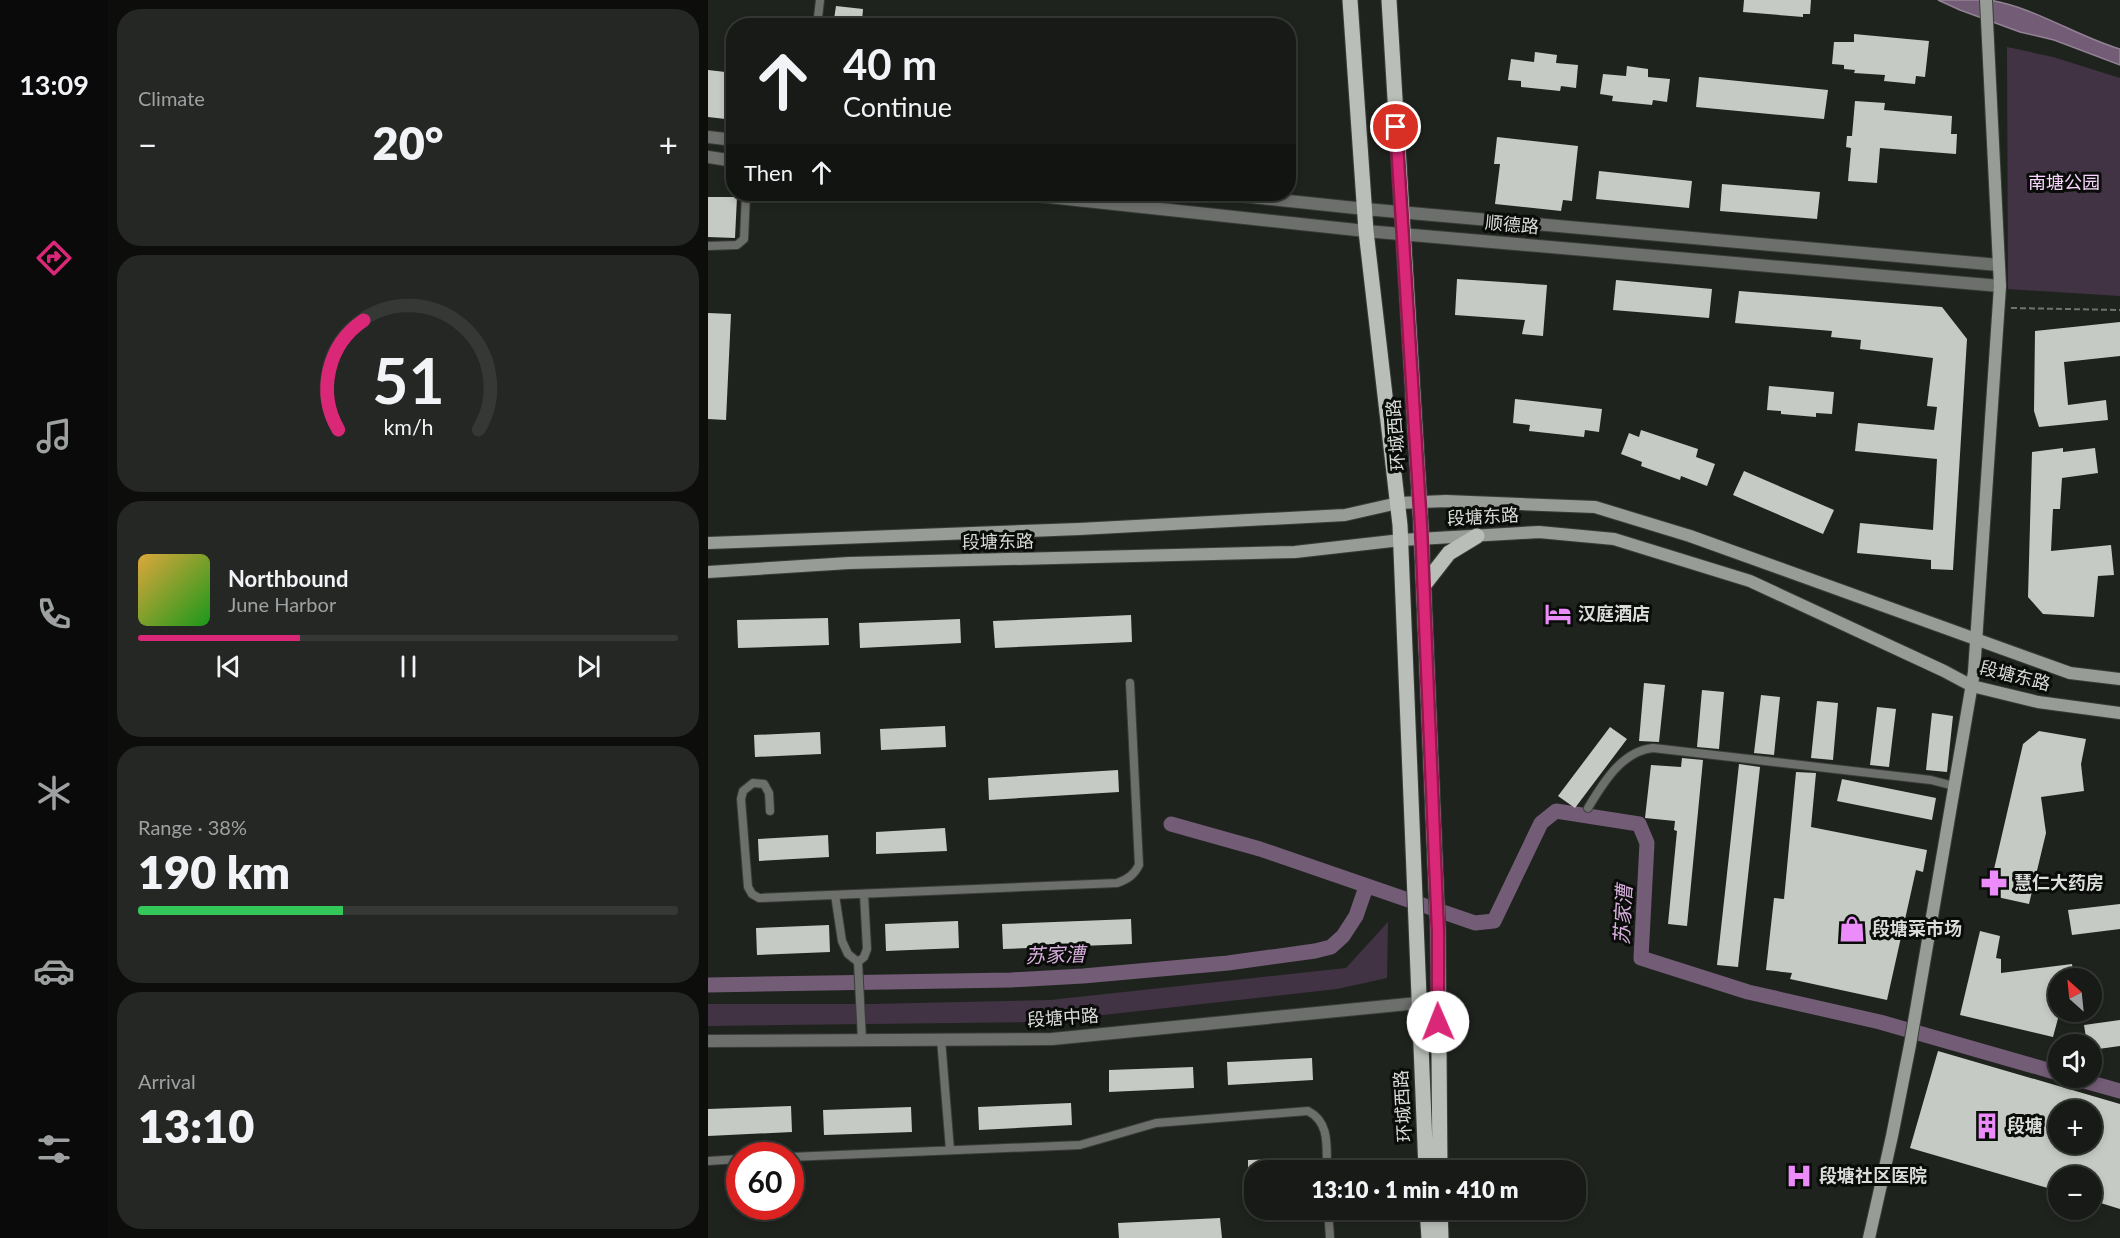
<!DOCTYPE html>
<html lang="en">
<head>
<meta charset="utf-8">
<style>
	body { margin:0; font-family:Lato,"Noto Sans SC",sans-serif; background:#242723; color:#f1f3f6; height:100vh; display:flex; flex-direction:column; font-size:22px; white-space:nowrap }
	* { box-sizing:border-box; margin:0 }
	p { font-size:20px; color:#9ea1a1 }
	.icon { flex:none; width:33px; height:33px; fill:none; stroke:currentColor; stroke-width:2; stroke-linecap:round; stroke-linejoin:round }
	.map { position:relative; flex:1; overflow:hidden }
	.side { display:flex; flex-direction:column; gap:9px; padding:9px; background:#0d0e0c; width:600px }
	.side>* { flex:none }
	.banner { position:absolute; left:18px; top:18px; width:570px; height:183px; border-radius:24px; box-shadow:0 3px 9px #0003,0 0 0 2px #363835; background:#171a16; color:#f1f3f6; overflow:hidden }
	.needle { width:39px; rotate:333deg }
	.tools { position:absolute; left:1340px; top:968px; display:grid; gap:12px }
	.tools a { display:grid; place-items:center; width:54px; height:54px; border-radius:50%; background:#171a16; box-shadow:0 3px 9px #0003,0 0 0 2px #363835; font-size:30px }
	.speed { position:absolute; left:18px; top:1142px; display:flex; gap:12px; font-size:30px; font-weight:700; text-align:center }
	.speed>* { display:grid; place-content:center; width:78px; height:78px; border-radius:50%; background:#171a16; box-shadow:0 3px 9px #0003,0 0 0 2px #363835; line-height:1 }
	.speed .limit { border:9px solid #d22; background:#fff; color:#111 }
	.pin { position:absolute; display:grid; place-items:center; width:51px; height:51px; color:#fff; margin:-26px; border:3px solid #fff; border-radius:50%; box-shadow:0 2px 6px #0007 }
	.me { position:absolute; width:66px; margin:-33px; rotate:359deg; stroke-linejoin:round; filter:drop-shadow(0 0 4px #0008) }
	.turn { display:flex; align-items:center; gap:21px; height:126px; padding:0 18px; font-size:27px }
	.turn .icon { width:78px; height:78px; stroke-width:2.5 }
	.turn b { display:block; font-size:42px; line-height:51px }
	.then { display:flex; align-items:center; height:57px; padding:0 18px; background:#0003; gap:12px; font-size:22px }
	.big { font-size:45px; font-weight:800; line-height:1.1 }
	.side .tile { flex:1; display:flex; flex-direction:column; justify-content:center; gap:9px; min-width:0; padding:0 21px; border-radius:24px; background:#242723 }
	.side .dial { align-items:center; gap:0 }
	.dial svg { height:156px; overflow:visible; fill:none; stroke:#363835; stroke-width:7; stroke-linecap:round; text-anchor:middle }
	.dial text { fill:#f1f3f6; stroke:none }
	.song { display:flex; align-items:center; gap:18px }
	.cover { width:72px; height:72px; border-radius:9px; background:linear-gradient(135deg,hsl(40 70% 55%),hsl(120 70% 35%)) }
	.played { height:6px; border-radius:3px; background:linear-gradient(90deg,#db2777 30%,#363835 30%) }
	.keys { display:flex; justify-content:space-around; direction:ltr }
	.heat { display:flex; justify-content:space-between; align-items:center; font-size:33px; direction:ltr }
	.charge { height:9px; border-radius:4px; background:linear-gradient(90deg,#34c759 38%,#363835 0) }
	.trip { position:absolute; left:536px; top:1160px; width:342px; height:60px; border-radius:24px; background:#171a16; box-shadow:0 3px 9px #0003,0 0 0 2px #363835; font-weight:800; line-height:60px; text-align:center }
	main { display:flex; flex:1; min-height:0 }
	.tabs { display:flex; flex-direction:column; width:108px; justify-content:space-around; align-items:center; background:#090a09; color:#9ea1a1 }
	.tabs .icon { width:42px; height:42px }
	.tabs .active { color:#db2777 }
	.tabs b { font-size:27px; color:#f1f3f6 }
	.map>svg:first-child { display:block }
	.green { fill:#413343 }
	.water { fill:#735c76; stroke:#928293; stroke-width:1.5 }
	.lines { fill:none; stroke-linecap:round; stroke-linejoin:round }
	.canal { stroke:#735c76; stroke-width:15 }
	.building { fill:#c5cbc4; fill-rule:evenodd }
	.lane-casing { stroke:#393d38; stroke-width:10 }
	.street-casing { stroke:#393d38; stroke-width:14 }
	.secondary-casing { stroke:#393d38; stroke-width:14 }
	.primary-casing { stroke:#393d38; stroke-width:17 }
	.path { stroke:#6f726e; stroke-width:2; stroke-dasharray:6 3; stroke-linecap:butt }
	.lane { stroke:#6d6f6c; stroke-width:8 }
	.street { stroke:#6d6f6c; stroke-width:12 }
	.secondary { stroke:#989c97; stroke-width:12 }
	.primary { stroke:#b9beb8; stroke-width:15 }
	.route-casing { stroke:#8e194d; stroke-width:15 }
	.route { stroke:#db2777; stroke-width:10 }
	.labels { text-anchor:middle; stroke-width:6; stroke-linejoin:round; paint-order:stroke }
	.park-label { font-size:18px; fill:#f8d6fd; stroke:#0a0c09 }
	.street-label { font-size:18px; fill:#d9dcd8; stroke:#0a0c09 }
	.poi-label { font-size:18px; font-weight:bold; fill:#d9dcd8; stroke:#0a0c09; text-anchor:start }
	.water-label { font-size:20px; font-style:italic; fill:#d8afde; stroke:#0a0c09 }
</style>
</head>
<body>
<main>
<nav class="tabs">
<b>13:09</b>
<svg class="icon active" aria-label="directions" viewBox="0 0 24 24"><path d="M12 3l9 9-9 9-9-9zM9 14v-3h6M13 9l2 2-2 2"/></svg>
<svg class="icon" aria-label="music" viewBox="0 0 24 24"><path d="M9 18V5l10-2v13"/><circle cx="6" cy="18" r="3"/><circle cx="16" cy="16" r="3"/></svg>
<svg class="icon" aria-label="phone" viewBox="0 0 24 24"><path d="M5 4h4l2 5-3 2q2 4 5 5l2-3 5 2v4C11 20 4 13 5 4z"/></svg>
<svg class="icon" aria-label="climate" viewBox="0 0 24 24"><path d="M12 3v18M4 7l16 10M4 17L20 7"/></svg>
<svg class="icon" aria-label="car" viewBox="0 0 24 24"><path d="M5 17H2v-5l4-1 3-4h7l3 4 3 1v5h-3M9 17h6M6 11h13"/><circle cx="7" cy="17" r="2"/><circle cx="17" cy="17" r="2"/></svg>
<svg class="icon" aria-label="filters" viewBox="0 0 24 24"><path d="M4 7h16M4 17h16"/><circle cx="9" cy="7" r="2"/><circle cx="15" cy="17" r="2"/></svg>
</nav>
<section class="side">
<div class="tile"><p>Climate</p>
<div class="heat"><a>−</a><b class="big">20°</b><a>+</a></div>
</div>
<div class="tile dial"><svg viewBox="0 0 100 80">
<path d="M14 69A42 42 0 1 1 86 69"/>
<path d="M14 69A42 42 0 0 1 27 13" stroke="#db2777"/>
<text x="50" y="56" font-size="32" font-weight="700">51</text>
<text x="50" y="72" font-size="11">km/h</text>
</svg></div>
<div class="tile">
<div class="song"><i class="cover"></i><div><b>Northbound</b><p>June Harbor</p></div></div>
<div class="played"></div>
<div class="keys"><svg class="icon" aria-label="previous" viewBox="0 0 24 24"><path d="M18 5L8 12l10 7zM5 5v14"/></svg><svg class="icon" aria-label="pause" viewBox="0 0 24 24"><path d="M8 5v14M16 5v14"/></svg><svg class="icon" aria-label="next" viewBox="0 0 24 24"><path d="M6 5l10 7-10 7zM19 5v14"/></svg></div>
</div>
<div class="tile"><p>Range · 38%</p><b class="big">190 km</b><div class="charge"></div></div>
<div class="tile"><p>Arrival</p><b class="big">13:10</b></div>
</section>
<div class="map">
<svg width="1412" height="1238" viewBox="0 0 1412 1238">
	<rect width="100%" height="100%" fill="#1f231e"/>
	<path class="green" d="M1299 47 1345 57 1412 78V296L1300 289Z
		M680 922 679 978 629 989 332 1022 0 1026V1004H166L342 1000 638 968Z"/>
	<path class="water" d="M1230 0C1246 0 1265 0 1281 0 1326 7 1368 36 1412 49V65L1346 40 1312 32 1252 10Z"/>
	<g class="lines">
		<path class="canal" d="M463 824 552 849 767 923 786 921 833 823 848 811 931 824 939 843 933 958 1040 992 1172 1022 1350 1073
			M0 985 303 980 375 976 520 963 607 951 623 947 635 936 648 916 658 887
			M1362 1077 1412 1091"/>
	</g>
	<path class="building" d="M1036 0H1103L1102 14H1095V17L1035 12Z
		M128 6 155 9 154 22 147 21V26H125Z
		M1146 34 1221 41 1217 77 1208 76 1207 84 1176 81 1177 75 1146 73 1147 70 1136 69V65L1124 64 1126 42H1146Z
		M827 52 849 55 848 63 870 65 868 88 853 86 852 91 813 87V81L800 80 803 59 826 62Z
		M919 66 940 69V77L962 79 959 102 945 100 944 105 904 101 905 96 892 94 895 74 918 76Z
		M0 70 26 73V120L0 117Z
		M991 77 1120 90 1116 119 988 107Z
		M1147 101 1177 103 1176 110 1244 116 1243 134H1249L1248 154 1172 148 1169 183 1140 181 1143 148 1138 147 1139 136H1144Z
		M789 137 870 146 864 201 855 200 853 211 787 204 792 164H786Z
		M891 171 984 181 981 208 888 199Z
		M1014 184 1112 192 1109 219 1012 211Z
		M0 197H29L27 238 0 237Z
		M749 279 839 285 835 336 814 334 817 320 747 315Z
		M908 280 1004 289 1001 318 905 310Z
		M1031 291 1234 307 1259 339 1245 570 1223 569V560L1149 553 1152 523 1225 530 1229 459 1147 451 1150 423 1226 430 1229 407 1219 406 1225 358 1152 349 1153 340 1123 337 1124 331 1027 323Z
		M0 313 23 314 18 420 0 419Z
		M1412 322V356L1356 362 1360 405 1398 400 1400 420 1331 427 1326 411 1327 331Z
		M1061 386 1126 392 1124 414 1108 413V417L1073 414V411L1059 410Z
		M807 399 894 409 891 432 877 430 876 437 821 431 822 425 805 423Z
		M933 430 990 449 988 457 1007 464 999 486 973 476 972 480 933 466 934 462 913 454 921 433 931 437Z
		M1355 448V452L1387 448 1390 473 1354 478 1352 509H1345L1343 551 1403 545 1406 575 1390 576 1386 617 1335 614 1320 597 1324 452Z
		M1036 471 1126 510 1115 534 1025 495Z
		M423 615 424 642 287 648 285 621Z
		M120 618 121 645 30 648 29 620Z
		M252 619 253 643 152 648 151 623Z
		M936 683 957 685 951 742 931 741Z
		M994 690 1016 692 1011 749 989 747Z
		M1053 695 1072 697 1066 755 1046 753Z
		M1109 701 1130 703 1125 760 1103 758Z
		M1169 707 1188 709 1181 767 1162 765Z
		M1224 713 1245 716 1239 772 1218 770Z
		M237 726 238 747 173 750 172 729Z
		M902 727 919 739 867 808 850 796Z
		M1331 731 1378 739 1373 764 1376 791 1333 797 1338 833 1321 904 1280 895 1315 744Z
		M112 732 113 754 47 757 46 735Z
		M974 758 995 760 979 926 960 924 969 831 966 830 967 821 937 818 943 765 973 767Z
		M1031 764 1052 767 1030 967 1009 965Z
		M410 770 411 792 281 800 280 778Z
		M1088 772 1108 773 1103 827 1219 850 1215 872 1208 870 1179 1000 1082 979 1084 973 1058 970 1066 898 1076 899Z
		M1134 779 1228 798 1224 820 1129 801Z
		M237 828 239 851 168 854V832Z
		M120 835 121 857 51 861 50 839Z
		M1412 904V929L1364 935 1360 910Z
		M423 919 424 944 295 949 294 924Z
		M250 921 251 948 178 951 177 924Z
		M121 925 122 952 49 955 48 928Z
		M1272 931 1292 936 1288 958 1293 959V973L1364 964 1366 978H1350V1011H1352L1345 1037 1252 1015Z
		M1412 1020V1046L1383 1050V1044H1379L1376 1025Z
		M1230 1051 1412 1104V1209L1383 1200V1176H1350V1191L1202 1148ZM1350 1110H1383V1143H1350Z
		M604 1058 605 1080 520 1085 519 1062Z
		M485 1067 486 1088 401 1092V1070Z
		M363 1103 364 1125 271 1130 270 1107Z
		M83 1106 84 1132 0 1136V1109Z
		M203 1107 204 1132 116 1135 115 1110Z
		M604 1158 605 1170H540V1160Z
		M512 1218 514 1238H411L410 1223Z"/>
	<g class="lines">
		<g class="lane-casing">
			<path id="lane" d="M109 26 112 0
				M0 246 29 245 36 239 38 194
				M880 808C895 783 914 751 945 748L1223 780 1246 786
				M62 811 61 793 56 784 45 783 35 791 33 799 40 887 44 894 51 898 409 883C420 879 426 875 431 865L422 683
				M127 895 134 941 140 954 150 962 154 1040
				M150 962 156 957 159 949 156 894
				M233 1039 242 1150
				M82 1157 372 1145 448 1123 600 1111C623 1123 618 1148 619 1170
				M0 1161 32 1159
				M620 1209 622 1238"/>
		</g>
		<g class="street-casing">
			<path id="street" d="M0 137 26 140
				M0 157 26 161
				M313 194 658 231 1292 286
				M515 194 657 209 1291 265
				M0 1041 344 1039 710 1003"/>
		</g>
		<g class="secondary-casing">
			<path id="secondary" d="M0 543 371 529 637 515 690 503 738 501 887 507 982 536 1362 673 1412 679
				M0 572 141 563 587 552 693 540 831 532 906 539 1042 581 1236 671 1264 686 1330 702 1412 713
				M1161 1238 1184 1136 1202 1045 1266 672 1292 286 1278 0"/>
		</g>
		<g class="primary-casing">
			<path id="primary" d="M642 0 658 231 692 525 718 1170
				M681 0 713 526 730 932 732 1170
				M716 585 741 553 769 536
				M719 1209 721 1238
				M732 1209 733 1238"/>
		</g>
		<path class="path" d="M1303 308 1412 310"/>
		<use href="#lane" class="lane"/>
		<use href="#street" class="street"/>
		<use href="#secondary" class="secondary"/>
		<use href="#primary" class="primary"/>
	</g>
	<g class="lines">
		<g class="route-casing">
			<path id="route" d="M688 127 713 526 730 932V1022"/>
		</g>
		<use href="#route" class="route"/>
	</g>
	<defs>
		<g id="hotel-bare" transform="scale(2.07)"><path d="M-6-4.5h1.5V1H6V5H4.5V3h-9V5H-6ZM-4 0a1.8 1.8 0 1 1 3.6 0ZM.5 0V-2.5h3Q6-2.5 6 0Z" fill="#ec8cfb" stroke="#0a0c09" stroke-width="2.5" paint-order="stroke"/></g>
		<g id="pharmacy-bare" transform="scale(2.07)"><path d="M-2-6h4v4h4v4h-4v4h-4v-4h-4v-4h4Z" fill="#ec8cfb" stroke="#0a0c09" stroke-width="2.5" paint-order="stroke"/></g>
		<g id="shop-bare" transform="scale(2.07)"><path d="M-5-2.5h2.3a2.7 3.5 0 0 1 5.4 0H5L5.5 6h-11ZM-1.5-2.5h3a1.5 2.3 0 0 0-3 0Z" fill="#ec8cfb" stroke="#0a0c09" stroke-width="2.5" paint-order="stroke"/></g>
		<g id="building-bare" transform="scale(2.07)"><path d="M-4-6H4V6H1V3H-1V6H-4ZM-2.5-4.3h1.7v1.8h-1.7ZM.8-4.3h1.7v1.8H.8ZM-2.5-1h1.7V.8h-1.7ZM.8-1h1.7V.8H.8Z" fill="#ec8cfb" stroke="#0a0c09" stroke-width="2.5" paint-order="stroke"/></g>
		<g id="hospital-bare" transform="scale(2.07)"><path d="M-5-5h3v3.5h4V-5h3V5h-3V1.5h-4V5h-3Z" fill="#ec8cfb" stroke="#0a0c09" stroke-width="2.5" paint-order="stroke"/></g>
	</defs>
	<g fill-rule="evenodd">
		<use href="#hotel-bare" x="850" y="614"/>
		<use href="#pharmacy-bare" x="1286" y="883"/>
		<use href="#shop-bare" x="1144" y="929"/>
		<use href="#building-bare" x="1279" y="1126"/>
		<use href="#hospital-bare" x="1091" y="1176"/>
	</g>
	<g class="labels">
		<g class="park-label">
			<text x="1356" y="189">南塘公园</text>
		</g>
		<g class="street-label">
			<text transform="translate(804 225) rotate(5)" y="6">顺德路</text>
			<text transform="translate(688 435) rotate(-94)" y="6">环城西路</text>
			<text transform="translate(775 517) rotate(-3)" y="6">段塘东路</text>
			<text transform="translate(290 542) rotate(-1)" y="6">段塘东路</text>
			<text transform="translate(1307 676) rotate(14)" y="6">段塘东路</text>
			<text transform="translate(355 1018) rotate(-4)" y="6">段塘中路</text>
			<text transform="translate(695 1106) rotate(-93)" y="6">环城西路</text>
		</g>
		<g class="poi-label">
			<text x="870" y="620">汉庭酒店</text>
			<text x="1306" y="889">慧仁大药房</text>
			<text x="1164" y="935">段塘菜市场</text>
			<text x="1299" y="1132">段塘</text>
			<text x="1111" y="1182">段塘社区医院</text>
		</g>
		<g class="water-label">
			<text transform="translate(915 915) rotate(-87)" y="7">苏家漕</text>
			<text transform="translate(347 955) rotate(-2)" y="7">苏家漕</text>
		</g>
	</g>
</svg>
<div class="tools">
<a><svg class="needle" viewBox="-14 -14 28 28"><path d="M0-13l5 13h-10z" fill="#e53935"/><path d="M0 13l5-13h-10z" fill="#9ea1a1"/></svg></a>
<a><svg class="icon" aria-label="sound" viewBox="0 0 24 24"><path d="M4 9h4l5-4v14l-5-4H4zM17 9q2 3 0 6"/></svg></a>
<a>+</a>
<a>−</a>
</div>
<div class="speed"><div class="limit">60</div></div>
<div class="pin" style="left:688px;top:127px;background:#d93025"><svg class="icon" aria-label="arrive" viewBox="0 0 24 24"><path d="M6 21V4h12l-3 4 3 4H6"/></svg></div>
<svg class="me" style="left:730px;top:1022px" viewBox="-20 -20 40 40"><circle r="19" fill="#fff"/><path d="M0-13L10 11 0 6-10 11z" fill="#db2777"/></svg>
<div class="trip">13:10 · 1 min · 410 m</div>
<div class="banner">
<div class="turn"><svg class="icon" aria-label="ahead" viewBox="0 0 24 24"><path d="M12 20V5M6 11l6-6 6 6"/></svg><div><b>40 m</b>Continue</div></div>
<div class="then">Then<svg class="icon" aria-label="ahead" viewBox="0 0 24 24"><path d="M12 20V5M6 11l6-6 6 6"/></svg></div>
</div>
</div>
</main>
</body>
</html>
